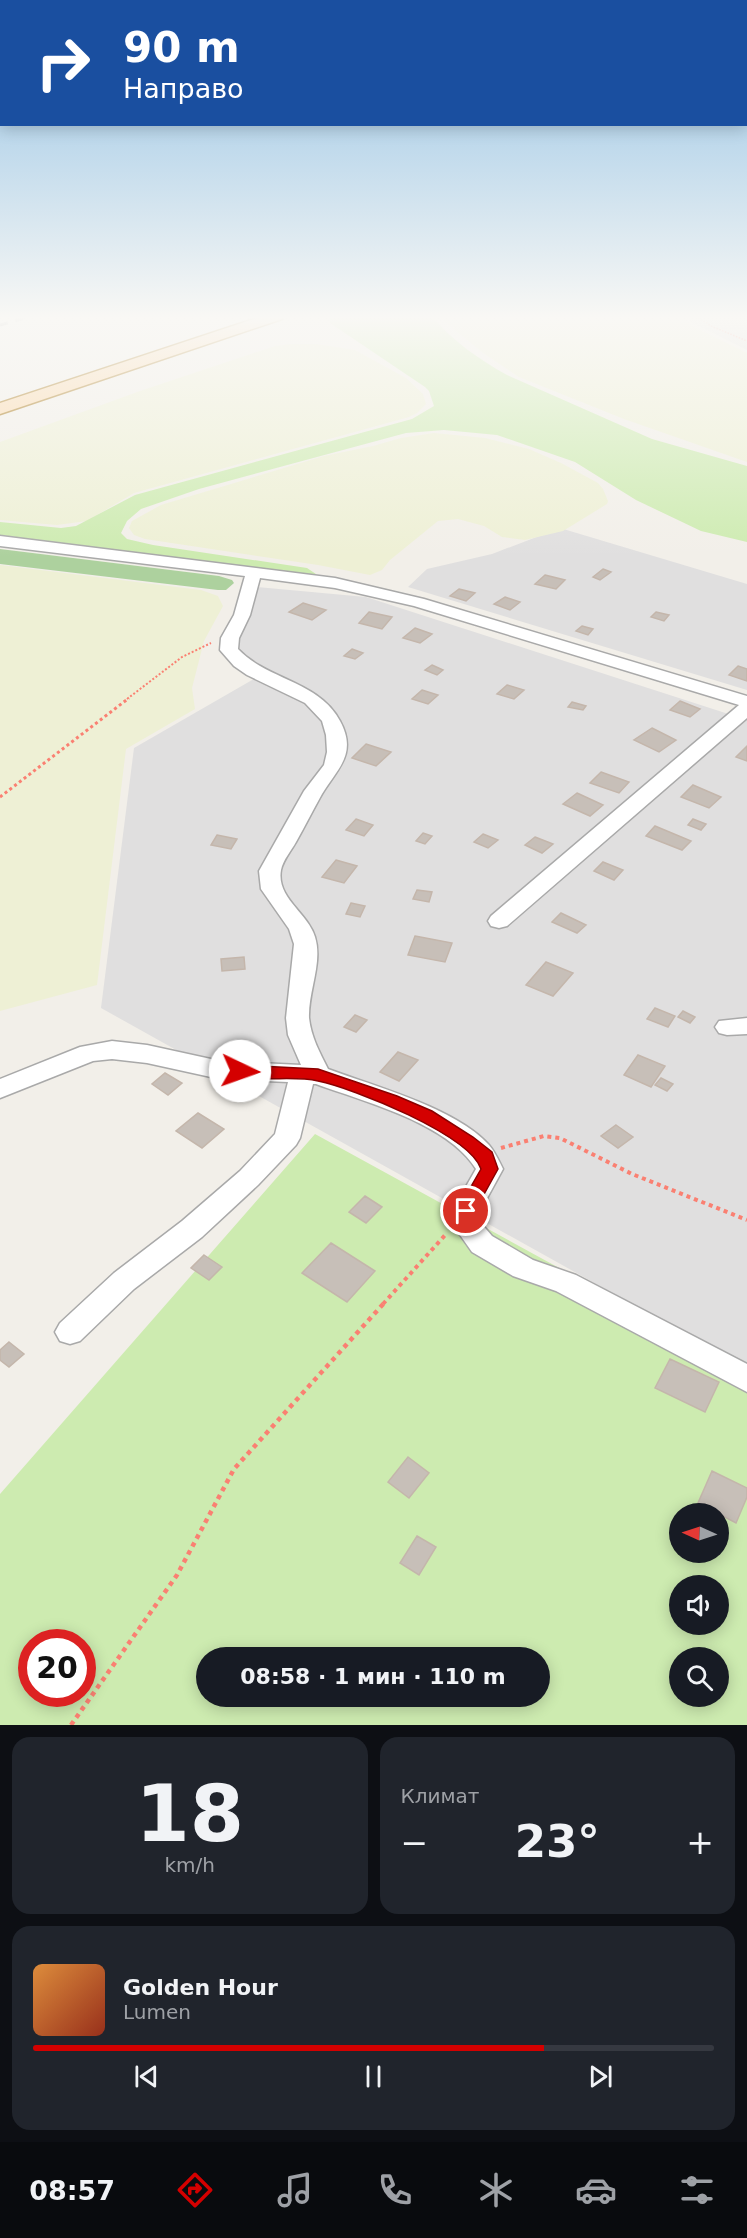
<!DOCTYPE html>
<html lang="ru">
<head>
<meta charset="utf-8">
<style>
	body { margin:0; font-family:"DejaVu Sans",sans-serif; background:#20242c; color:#f1f3f6; height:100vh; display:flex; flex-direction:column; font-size:22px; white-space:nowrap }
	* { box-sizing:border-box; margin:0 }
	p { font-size:20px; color:#9ea1a6 }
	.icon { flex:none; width:33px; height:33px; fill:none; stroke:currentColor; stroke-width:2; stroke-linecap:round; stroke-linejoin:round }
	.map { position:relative; height:1725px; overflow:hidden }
	.drawer { display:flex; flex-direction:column; gap:12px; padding:12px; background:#0d0f14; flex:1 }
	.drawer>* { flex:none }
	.banner { position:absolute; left:0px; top:0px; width:747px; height:126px; box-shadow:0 3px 15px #0003; background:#1a4fa0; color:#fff; overflow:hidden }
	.needle { width:39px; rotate:273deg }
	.tools { position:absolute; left:669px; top:1503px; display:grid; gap:12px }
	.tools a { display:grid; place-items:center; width:60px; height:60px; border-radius:50%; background:#171b24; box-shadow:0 3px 15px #0003; font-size:30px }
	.speed { position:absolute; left:18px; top:1629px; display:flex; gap:12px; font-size:30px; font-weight:700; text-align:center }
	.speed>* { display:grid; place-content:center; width:78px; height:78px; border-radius:50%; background:#171b24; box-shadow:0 3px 15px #0003; line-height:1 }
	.speed .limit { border:9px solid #d22; background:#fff; color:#111 }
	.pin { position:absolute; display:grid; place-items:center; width:51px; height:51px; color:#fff; margin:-26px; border:3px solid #fff; border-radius:50%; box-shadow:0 2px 6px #0007 }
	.me { position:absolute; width:66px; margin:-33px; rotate:93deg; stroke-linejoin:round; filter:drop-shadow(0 0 4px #0008) }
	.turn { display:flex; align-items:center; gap:21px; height:126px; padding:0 24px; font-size:27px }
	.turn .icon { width:78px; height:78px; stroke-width:2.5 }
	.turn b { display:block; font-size:42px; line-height:51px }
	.big { font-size:45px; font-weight:800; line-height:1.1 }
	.drawer .tile { flex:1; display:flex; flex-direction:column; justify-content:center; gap:9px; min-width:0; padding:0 21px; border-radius:18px; background:#20242c }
	.drawer .dial { align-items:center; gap:0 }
	.dial b { font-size:78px; line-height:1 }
	.song { display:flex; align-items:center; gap:18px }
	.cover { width:72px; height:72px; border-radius:9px; background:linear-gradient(135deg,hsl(30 70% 55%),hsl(10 70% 35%)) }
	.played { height:6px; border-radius:3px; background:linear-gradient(90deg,#d40000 75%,#363941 75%) }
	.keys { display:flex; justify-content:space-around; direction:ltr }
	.heat { display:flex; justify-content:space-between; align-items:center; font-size:33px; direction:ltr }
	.drawer .tiles { flex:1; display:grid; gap:12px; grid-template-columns:1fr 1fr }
	.tile:last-child { grid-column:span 2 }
	.trip { position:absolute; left:196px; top:1647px; width:354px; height:60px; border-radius:30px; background:#171b24; box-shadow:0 3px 15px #0003; font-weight:800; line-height:60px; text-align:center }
	.menu { display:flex; height:96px; justify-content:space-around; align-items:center; background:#090b0e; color:#9ea1a6 }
	.menu .icon { width:42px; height:42px }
	.menu .active { color:#d40000 }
	.menu b { font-size:27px; color:#f1f3f6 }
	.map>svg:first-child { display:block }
	.residential { fill:#e0dfdf }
	.farmland { fill:#eef0d5 }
	.grass { fill:#cdebb0; fill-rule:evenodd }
	.forest { fill:#add19e }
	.building { fill:#c7bfb8; stroke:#c4b6ab; stroke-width:1.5 }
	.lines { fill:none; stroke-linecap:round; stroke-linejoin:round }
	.minor-casing { stroke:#a9a9a9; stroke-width:3 }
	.major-casing { stroke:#a06b00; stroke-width:3 }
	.path-far4 { stroke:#fa8072; stroke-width:1.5; stroke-dasharray:1.5 1.5; stroke-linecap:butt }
	.path-far3 { stroke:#fa8072; stroke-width:2; stroke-dasharray:2 2; stroke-linecap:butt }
	.path-far2 { stroke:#fa8072; stroke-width:3; stroke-dasharray:3 3; stroke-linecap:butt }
	.path-far1 { stroke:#fa8072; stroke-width:4; stroke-dasharray:4 4; stroke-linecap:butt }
	.path { stroke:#fa8072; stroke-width:4.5; stroke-dasharray:4.5 4.5; stroke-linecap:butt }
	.minor { fill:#fff; fill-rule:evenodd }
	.major { fill:#fcd6a4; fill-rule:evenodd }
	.rail { stroke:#707070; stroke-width:3; stroke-dasharray:8 8; stroke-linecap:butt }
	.route { fill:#d40000; stroke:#8a0000; stroke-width:1.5 }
</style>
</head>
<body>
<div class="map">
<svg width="747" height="1725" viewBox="0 0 747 1725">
	<rect width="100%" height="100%" fill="#f2efe9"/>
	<path class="residential" d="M689 316H747V350L689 321Z
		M560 528 747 584V690L408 587 427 569 492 554Z
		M257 587 366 597 747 720V1368L101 1008 134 748 266 672 236 648Z"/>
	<path class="farmland" d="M441 316H683L690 325 747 353V462L624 419 519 377 483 353 443 320Z
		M291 344H316L355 350 406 378 423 394 426 404 417 413 409 417 134 493 87 521 57 525 0 520V442L140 391 275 346Z
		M434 433 485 438 529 449 561 463 598 483 603 489 608 501 607 504 563 531 525 540 502 537 484 526 458 519 438 521 390 560 382 570 370 575 318 565 145 539 134 535 129 528 132 521 161 505 324 456 373 446 401 438Z
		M0 565 201 590 218 596 223 606 204 641 192 688 195 709 126 749 97 985 0 1011Z"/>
	<path class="grass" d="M334 316H432C451 340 480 360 507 375L652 439 747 466V542L701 531 636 500 575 462 497 435 444 430 406 433 199 489 141 509 127 521 121 533 127 539 153 545 307 568 316 574H301L0 535V522L61 528 76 526 135 495 412 419 434 406 429 391 425 387 330 323V319Z
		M315 1134 747 1371V1725H0V1494ZM680 1514H718V1552H680ZM680 1586H718V1624H680ZM32 1642H82V1694H32ZM207 1658H540V1696H207ZM680 1658H718V1696H680Z"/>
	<path class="forest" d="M0 549 219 576 232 580 234 583 226 590H218L0 564Z"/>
	<path class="building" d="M603 569 611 572 600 580 593 577Z
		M545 575 565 580 556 589 535 584Z
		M459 589 475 593 466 601 450 596Z
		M505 597 520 602 510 610 494 604Z
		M303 603 326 610 312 620 289 612Z
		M369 612 392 617 382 629 359 623Z
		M656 612 669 615 664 621 651 617Z
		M582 626 593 629 588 635 576 631Z
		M415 628 432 634 420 643 403 638Z
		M352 649 363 653 355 659 344 656Z
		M432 665 443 670 437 675 425 670Z
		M738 666 747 669V681L729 675Z
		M507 685 524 690 514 699 497 694Z
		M422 690 438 695 428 704 412 699Z
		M680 701 700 709 690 717 670 710Z
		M572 702 586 706 583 710 568 707Z
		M652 728 676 740 659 752 634 740Z
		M366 744 391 752 376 766 352 758Z
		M747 746V761L736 757Z
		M601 772 629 782 619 793 590 783Z
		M693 785 721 797 709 808 681 797Z
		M577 793 603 805 590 816 563 804Z
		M356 819 373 825 364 836 346 830Z
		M693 819 706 824 701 830 688 825Z
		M655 826 691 841 682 850 646 836Z
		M423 833 432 836 425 844 416 841Z
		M483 834 498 840 488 848 474 842Z
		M217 835 237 839 231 849 211 845Z
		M535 837 553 844 542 853 525 845Z
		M336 860 357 866 344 883 322 877Z
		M603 862 623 870 614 880 594 871Z
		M417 890 432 892 429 902 413 899Z
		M351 903 365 906 360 917 346 914Z
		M561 913 586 925 577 933 552 922Z
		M415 936 452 943 445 962 408 955Z
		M244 957 245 969 222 971 221 959Z
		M546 962 573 973 553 996 526 985Z
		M655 1008 675 1016 668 1027 647 1019Z
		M683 1011 695 1017 690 1023 678 1017Z
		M355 1015 367 1020 356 1032 344 1027Z
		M398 1052 418 1060 399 1081 380 1072Z
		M638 1055 665 1066 651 1087 624 1075Z
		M165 1073 182 1083 168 1095 152 1084Z
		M661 1078 673 1084 667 1091 655 1085Z
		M198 1113 224 1129 202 1148 176 1131Z
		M616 1125 633 1137 618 1148 601 1136Z
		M365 1196 382 1207 366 1223 349 1212Z
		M331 1243 375 1271 347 1302 302 1273Z
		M204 1255 222 1267 209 1280 191 1268Z
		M9 1342 24 1354 9 1367 0 1360V1350Z
		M670 1359 719 1382 705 1412 655 1388Z
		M408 1457 429 1473 409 1498 388 1482Z
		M712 1471 747 1488V1497L736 1523 698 1503Z
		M417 1536 436 1547 419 1575 400 1563Z"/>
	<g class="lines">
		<g class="minor-casing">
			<path id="minor" d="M0 536 335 578 424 599 747 696V718L507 926 499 928 491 926 488 921 491 916 739 705 414 606 335 588 260 578 250 615 239 638 238 649C267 680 319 681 340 721 358 754 337 769 322 794 313 810 305 826 296 842 291 851 283 860 281 870 276 898 308 913 315 937 323 963 308 991 309 1018 311 1037 320 1053 328 1069 374 1086 456 1108 489 1145 495 1152 499 1161 503 1169L480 1211V1222L492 1236 533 1260 576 1275 747 1364V1392L556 1291 513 1276 472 1252 453 1225 452 1211 476 1169C448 1123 365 1102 316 1084H313L300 1138 296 1145 258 1185 202 1237 134 1289 80 1341 70 1344 60 1341 55 1332 60 1323 114 1273 182 1221 240 1171 275 1134 288 1082 220 1079 147 1063 112 1059 93 1061 0 1098V1079L80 1047 112 1041 147 1045 220 1061 301 1065 288 1035 286 1018 294 944 289 929 261 889 259 871 304 791 324 765 327 752 326 735 322 721 305 703 247 675 234 666 220 650 221 638 234 615 245 576 0 546Z
				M747 1018V1034L727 1035 719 1033 715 1027 719 1021Z"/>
		</g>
		<g class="major-casing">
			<path id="major" d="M263 316H284L282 319 0 414V403Z"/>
		</g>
		<path class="path-far4" d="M696 316 711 326 747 341"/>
		<path class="path-far3" d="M127 699 182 657 211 643"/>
		<path class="path-far2" d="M0 797 129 698"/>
		<path class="path-far1" d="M501 1148 544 1136 560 1138 632 1174 747 1220
			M383 1304 447 1233"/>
		<path class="path" d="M71 1725 177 1575 234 1469 385 1302"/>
		<use href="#minor" class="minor"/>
		<use href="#major" class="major"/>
		<path class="rail" d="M0 325 32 316"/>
	</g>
	<linearGradient id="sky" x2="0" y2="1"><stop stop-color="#8fc0e4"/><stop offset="0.57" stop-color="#f9f8f5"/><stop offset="1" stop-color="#f9f8f5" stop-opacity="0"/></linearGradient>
	<rect width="747" height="557" fill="url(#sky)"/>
	<path class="route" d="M240 1065 318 1069 397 1096 432 1111 473 1137 492 1152 498 1169 472 1216 466 1218 460 1216 457 1211 481 1169C470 1135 353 1088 318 1081 291 1075 261 1083 235 1075L232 1071 235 1067Z"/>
</svg>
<div class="tools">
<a><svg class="needle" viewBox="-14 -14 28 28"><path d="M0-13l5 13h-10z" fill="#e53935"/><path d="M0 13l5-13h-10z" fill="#9ea1a6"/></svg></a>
<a><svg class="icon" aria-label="sound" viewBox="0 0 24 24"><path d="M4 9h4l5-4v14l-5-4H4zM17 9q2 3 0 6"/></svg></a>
<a><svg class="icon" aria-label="search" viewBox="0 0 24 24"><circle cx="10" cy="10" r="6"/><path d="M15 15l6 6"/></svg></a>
</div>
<div class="speed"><div class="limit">20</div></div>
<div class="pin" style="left:466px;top:1211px;background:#d93025"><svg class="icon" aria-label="arrive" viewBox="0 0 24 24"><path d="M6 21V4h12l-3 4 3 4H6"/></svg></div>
<svg class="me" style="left:240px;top:1071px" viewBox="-20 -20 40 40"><circle r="19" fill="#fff"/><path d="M0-13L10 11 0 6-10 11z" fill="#d40000"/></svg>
<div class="trip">08:58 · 1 мин · 110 m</div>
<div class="banner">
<div class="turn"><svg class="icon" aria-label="right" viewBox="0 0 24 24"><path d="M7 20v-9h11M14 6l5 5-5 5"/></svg><div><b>90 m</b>Направо</div></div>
</div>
</div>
<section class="drawer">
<div class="tiles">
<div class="tile dial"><b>18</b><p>km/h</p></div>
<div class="tile"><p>Климат</p>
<div class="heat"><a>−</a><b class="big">23°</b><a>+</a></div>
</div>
<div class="tile">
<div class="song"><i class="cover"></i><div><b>Golden Hour</b><p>Lumen</p></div></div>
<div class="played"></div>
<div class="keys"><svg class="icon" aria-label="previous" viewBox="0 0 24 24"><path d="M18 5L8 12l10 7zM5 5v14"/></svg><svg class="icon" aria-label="pause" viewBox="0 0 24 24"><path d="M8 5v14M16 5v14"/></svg><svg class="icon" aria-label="next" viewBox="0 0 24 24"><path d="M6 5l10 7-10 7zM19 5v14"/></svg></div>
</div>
</div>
</section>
<nav class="menu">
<b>08:57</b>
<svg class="icon active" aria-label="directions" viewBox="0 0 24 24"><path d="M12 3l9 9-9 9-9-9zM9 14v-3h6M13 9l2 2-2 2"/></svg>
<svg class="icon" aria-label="music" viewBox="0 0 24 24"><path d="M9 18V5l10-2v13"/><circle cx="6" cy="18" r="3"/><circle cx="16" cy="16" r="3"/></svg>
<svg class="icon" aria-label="phone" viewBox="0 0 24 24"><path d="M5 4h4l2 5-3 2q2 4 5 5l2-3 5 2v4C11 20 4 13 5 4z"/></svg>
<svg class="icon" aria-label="climate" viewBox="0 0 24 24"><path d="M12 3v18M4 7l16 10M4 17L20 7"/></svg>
<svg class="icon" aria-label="car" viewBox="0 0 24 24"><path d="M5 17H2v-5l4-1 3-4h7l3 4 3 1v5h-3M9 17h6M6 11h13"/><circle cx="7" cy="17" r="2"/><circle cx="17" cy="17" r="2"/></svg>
<svg class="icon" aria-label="filters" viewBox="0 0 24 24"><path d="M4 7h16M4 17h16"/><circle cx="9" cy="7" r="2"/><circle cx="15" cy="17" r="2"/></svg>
</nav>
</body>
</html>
